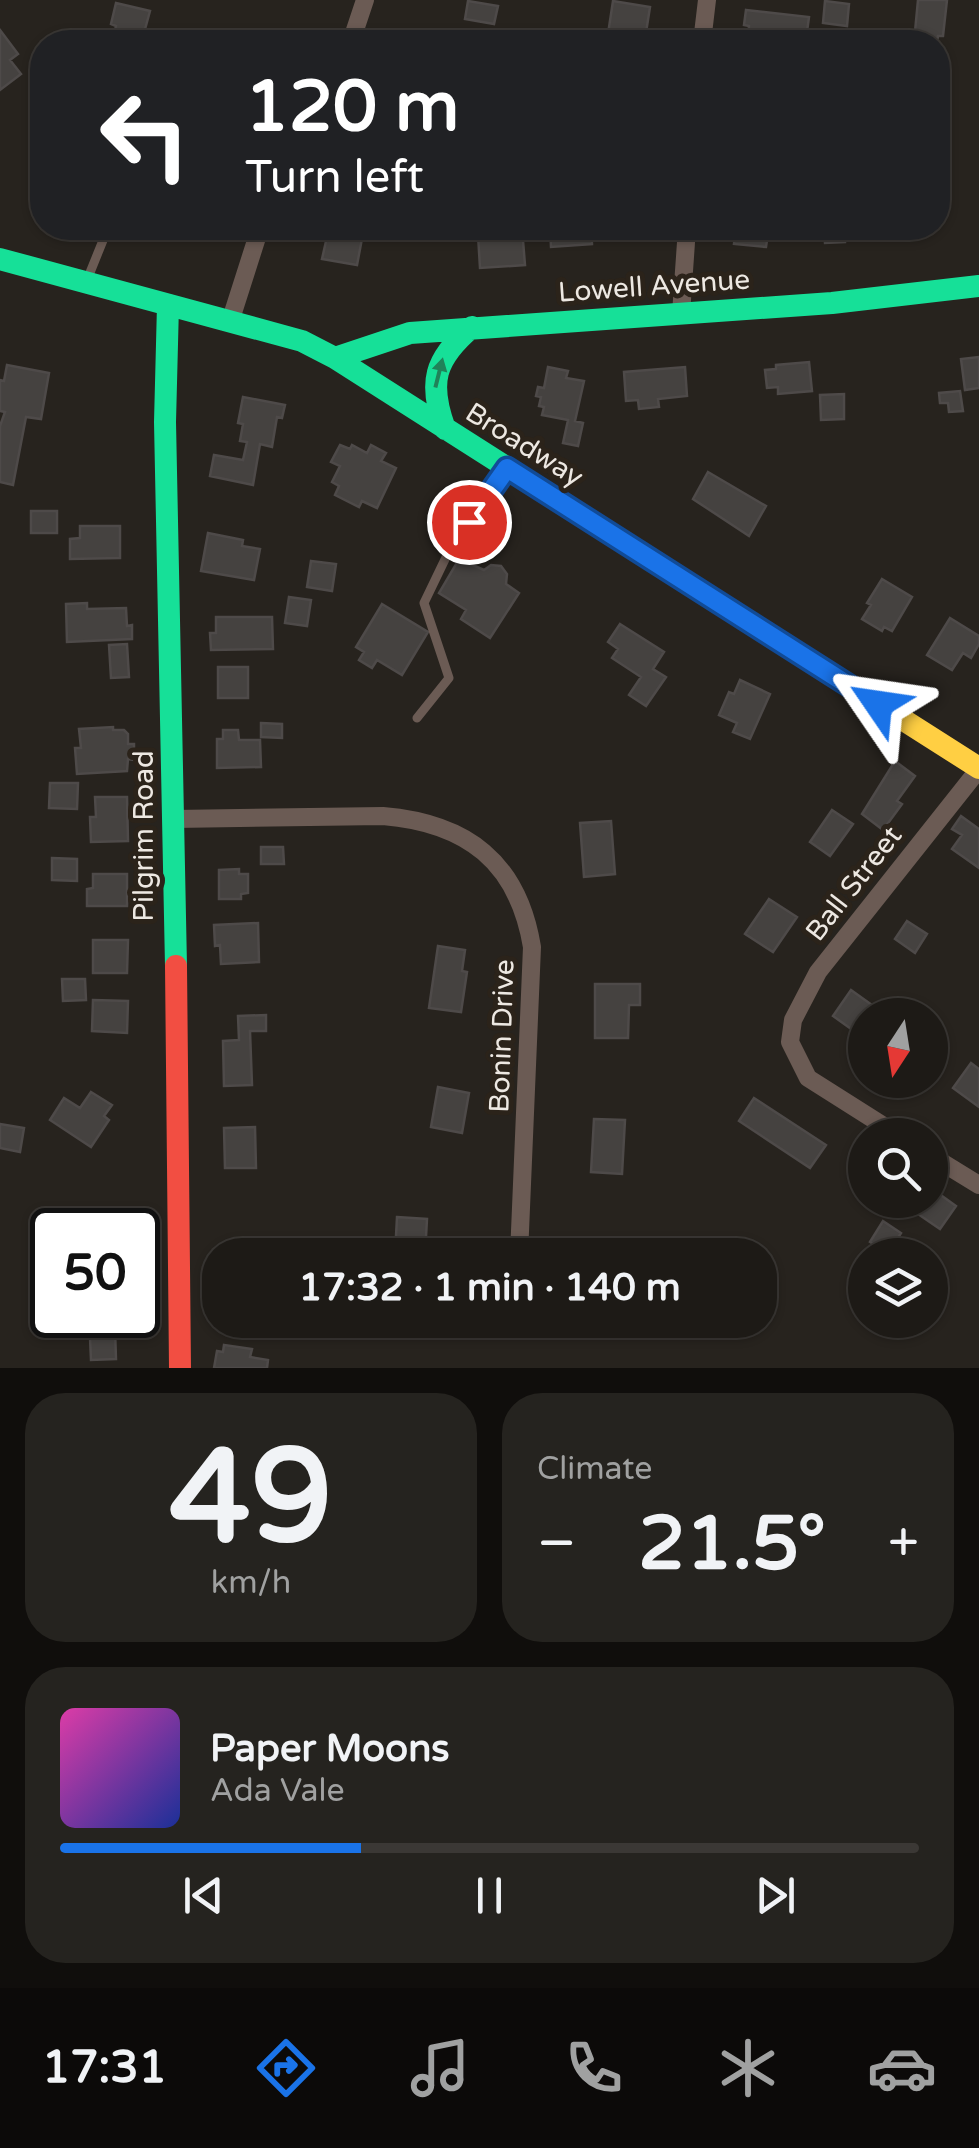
<!DOCTYPE html>
<html lang="en">
<head>
<meta charset="utf-8">
<style>
	body { margin:0; font-family:"Varela Round",sans-serif; background:#25231f; color:#f1f3f6; height:100vh; display:flex; flex-direction:column; font-size:38px; white-space:nowrap }
	* { box-sizing:border-box; margin:0 }
	p { font-size:32px; color:#a0a1a1 }
	.icon { flex:none; width:55px; height:55px; fill:none; stroke:currentColor; stroke-width:2; stroke-linecap:round; stroke-linejoin:round }
	.map { position:relative; height:1368px; overflow:hidden }
	.side { display:flex; flex-direction:column; gap:25px; padding:25px; background:#100e0c; flex:1 }
	.side>* { flex:none }
	.hud { position:absolute; left:30px; top:30px; width:920px; height:210px; border-radius:40px; box-shadow:0 2px 8px #0004,0 0 0 2px #3b3835; background:#202124; color:#fff; overflow:hidden }
	.needle { width:65px; rotate:192deg }
	.controls { position:absolute; left:848px; top:998px; display:grid; gap:20px }
	.controls a { display:grid; place-items:center; width:100px; height:100px; border-radius:50%; background:#1d1a16; box-shadow:0 2px 8px #0004,0 0 0 2px #3b3835; font-size:50px }
	.speed { position:absolute; left:30px; top:1208px; display:flex; gap:20px; font-size:50px; font-weight:700; text-align:center }
	.speed>* { display:grid; place-content:center; width:130px; height:130px; border-radius:50%; background:#1d1a16; box-shadow:0 2px 8px #0004,0 0 0 2px #3b3835; line-height:1 }
	.speed .limit { border:5px solid #111; border-radius:15px; background:#fff; color:#111 }
	.pin { position:absolute; display:grid; place-items:center; width:85px; height:85px; color:#fff; margin:-42px; border:5px solid #fff; border-radius:50%; box-shadow:0 2px 10px #0007 }
	.me { position:absolute; width:110px; margin:-55px; rotate:302deg; stroke-linejoin:round; filter:drop-shadow(0 0 8px #0008) }
	.turn { display:flex; align-items:center; gap:35px; height:210px; padding:0 50px; font-size:45px }
	.turn .icon { width:130px; height:130px; stroke-width:2.5 }
	.turn b { display:block; font-size:70px; line-height:85px }
	.big { font-size:75px; font-weight:700; line-height:1.1 }
	.side .tile { flex:1; display:flex; flex-direction:column; justify-content:center; gap:15px; min-width:0; padding:0 35px; border-radius:40px; background:#25231f }
	.side .dial { align-items:center; gap:0 }
	.dial b { font-size:130px; line-height:1 }
	.song { display:flex; align-items:center; gap:30px }
	.cover { width:120px; height:120px; border-radius:15px; background:linear-gradient(135deg,hsl(320 70% 55%),hsl(230 70% 35%)) }
	.played { height:10px; border-radius:5px; background:linear-gradient(90deg,#1a73e8 35%,#3b3835 35%) }
	.keys { display:flex; justify-content:space-around; direction:ltr }
	.heat { display:flex; justify-content:space-between; align-items:center; font-size:55px; direction:ltr }
	.side .tiles { flex:1; display:grid; gap:25px; grid-template-columns:1fr 1fr }
	.tile:last-child { grid-column:span 2 }
	.trip { position:absolute; left:202px; top:1238px; width:575px; height:100px; border-radius:40px; background:#1d1a16; box-shadow:0 2px 8px #0004,0 0 0 2px #3b3835; font-weight:700; line-height:100px; text-align:center }
	.dock { display:flex; height:160px; justify-content:space-around; align-items:center; background:#0c0a09; color:#a0a1a1 }
	.dock .icon { width:70px; height:70px }
	.dock .on { color:#1a73e8 }
	.dock b { font-size:45px; color:#f1f3f6 }
	.map>svg:first-child { display:block }
	.building { fill:#454240; stroke:#4e4a49; stroke-width:2.5 }
	.lines { fill:none; stroke-linecap:round; stroke-linejoin:round }
	.lane { stroke:#6b5b54; stroke-width:9 }
	.street { stroke:#6b5b54; stroke-width:18 }
	.fast { stroke:#16e098; stroke-width:22 }
	.slow { stroke:#ffcf43; stroke-width:22 }
	.jam { stroke:#f24e42; stroke-width:22 }
	.oneway { fill:#208259 }
	.route-casing { stroke:#114b97; stroke-width:25 }
	.route { stroke:#1a73e8; stroke-width:18 }
	.labels { text-anchor:middle; stroke-width:10; stroke-linejoin:round; paint-order:stroke }
	.street-label { font-size:28px; fill:#ede8e2; stroke:#2b231a }
</style>
</head>
<body>
<div class="map">
<svg width="979" height="1368" viewBox="0 0 979 1368">
	<rect width="100%" height="100%" fill="#27231e"/>
	<path class="building" d="M918 0H947L943 36H938L937 42H914Z
		M468 1 498 6 494 24 465 19Z
		M613 1 650 7 645 39 608 34Z
		M825 1 849 4 847 26 823 23Z
		M116 3 150 11 144 33 138 31 135 42H112L116 26 111 24Z
		M746 10 809 17 806 39 815 42H747L749 26 744 25Z
		M0 30 18 54 10 60 21 74 0 90Z
		M329 228H364L357 265 322 259Z
		M508 228H522L525 265 480 268 478 235 508 233Z
		M550 228H591L592 244 551 247Z
		M736 228H769L766 247 734 244Z
		M824 228H860V236H845V242L825 243Z
		M979 357V388L965 390 961 359Z
		M809 362 812 391 778 394V387L767 388 765 370 776 369V365Z
		M7 365 49 373 41 419 26 417 13 485 0 482V426L5 412 0 411V380L4 381Z
		M548 367 568 371 566 378 584 381 575 421 583 423 578 446 563 443 568 420 542 415 544 407 539 406 541 397 536 396 538 387 544 388Z
		M685 367 687 396 658 399 659 407 639 409 638 400 626 401 624 372Z
		M960 391 963 411 949 412 948 403H940L939 393Z
		M844 394V419L821 420 820 395Z
		M243 397 285 405 282 418 277 417 272 447 260 444 253 485 210 476 214 455 243 460 247 442 240 441 243 424 238 423Z
		M340 445 350 449 352 445 367 453 371 445 386 453 381 461 396 468 377 508 362 501 359 507 335 495 339 486 332 482 340 466 331 462Z
		M708 472 766 506 749 536 693 499Z
		M31 511H57V533H31Z
		M80 526H120V558L70 559V539L80 538Z
		M208 533 243 540 242 546 260 549 254 580 201 571Z
		M459 559 484 570 491 565 501 566 507 574 506 584 519 593 490 638 461 619 466 610 439 593Z
		M311 561 336 564 332 591 307 587Z
		M882 579 912 597 892 631 884 627 882 631 862 619 871 605 867 603Z
		M289 597 311 600 307 626 285 623Z
		M87 603V609L126 608 127 626 132 625V639L67 642 66 604Z
		M382 604 428 632 402 675 377 660 372 668 359 660 364 652 356 647Z
		M216 617H272L273 649 211 650 210 633H216Z
		M950 618 979 636V644L971 658 963 653 952 670 927 655Z
		M620 624 664 652 653 669 666 677 646 706 629 695 641 677 612 658 618 649 608 642Z
		M127 644 129 677 111 678 109 645Z
		M218 667H248V698H218Z
		M740 680 770 694 750 739 733 732 737 723 719 715 729 692 734 694Z
		M261 723 282 724V738L261 737Z
		M113 727V730H124L128 734V744H134V760L128 759 127 771 77 774 75 748H81L79 729Z
		M223 730H238L239 740H260L261 767 217 768V739H223Z
		M895 761 915 776 897 801 902 804 883 830 862 814Z
		M50 783H78L77 809 49 808Z
		M95 797H127L128 841 91 842 90 817H96Z
		M832 810 853 824 830 856 810 842Z
		M961 816 979 829V868L952 849 962 835 952 829Z
		M611 821 615 874 584 877 580 823Z
		M261 847H283L284 864H261Z
		M52 858 77 859V881L52 880Z
		M239 869V874H248V893L241 894V899H219V870Z
		M93 874H127V906H87V889L93 888Z
		M769 899 797 917 773 952 745 934Z
		M907 921 927 934 915 953 895 939Z
		M258 923 259 962 221 964 220 945 215 946 214 925Z
		M93 940H128L127 973H93Z
		M438 946 465 950 462 971 467 972 461 1012 429 1008Z
		M62 979H85L86 1000 63 1001Z
		M595 984H640V1005H629L628 1038H595Z
		M851 990 879 1010 876 1015H865V1031L861 1036 833 1016Z
		M93 1000 128 1001 127 1033 92 1031Z
		M266 1015V1031H250L252 1085 224 1086 223 1041 239 1040 238 1016Z
		M971 1063 979 1069V1107L953 1088Z
		M438 1087 469 1093 462 1133 431 1127Z
		M91 1092 112 1105 104 1116 109 1120 91 1147 50 1120 64 1098 80 1108Z
		M754 1098 826 1145 810 1168 739 1121Z
		M594 1119 625 1120 622 1174 591 1172Z
		M0 1124 24 1128 20 1152 0 1148Z
		M255 1127 256 1168H225L224 1128Z
		M931 1188 956 1206 940 1229 918 1214 926 1203 923 1200H930Z
		M397 1217 427 1219 425 1255H395Z
		M883 1221 901 1233 888 1254 870 1242Z
		M89 1315H119L120 1328H115L116 1359 91 1360Z
		M224 1345 252 1349 250 1357 268 1360 267 1368H214L217 1351 223 1352Z"/>
	<g class="lines">
		<path class="lane" d="M87 280 108 228
			M417 718 449 678 424 603 450 549 505 470"/>
		<path class="street" d="M351 42 365 0
			M702 42 707 0
			M681 314 687 228
			M230 322 260 228
			M174 819 383 816C467 823 518 862 532 947L519 1255
			M898 1135 808 1078 790 1042 793 1020 818 972 979 769
			M930 1155 979 1185"/>
		<path class="fast" d="M0 259 302 341 335 358 602 528
			M168 305 165 422 176 966
			M335 358 410 333 832 303 979 286
			M445 429C428 383 434 359 472 327"/>
		<path class="slow" d="M602 528 979 768"/>
		<path class="jam" d="M176 966 180 1368"/>
	</g>
	<defs><path id="oneway-solid" d="M-6-.8H1V-3.2L6.5 0L1 3.2V.8H-6Z" transform="scale(2.5)"/></defs>
	<use class="oneway" href="#oneway-solid" transform="translate(439 373) rotate(-76)"/>
	<g class="lines">
		<g class="route-casing">
			<path id="route" d="M469 522 507 468 878 704"/>
		</g>
		<use href="#route" class="route"/>
	</g>
	<g class="labels">
		<g class="street-label">
			<text transform="translate(654 285) rotate(-4)" y="10">Lowell Avenue</text>
			<text transform="translate(525 444) rotate(32)" y="10">Broadway</text>
			<text transform="translate(143 836) rotate(-90)" y="10">Pilgrim Road</text>
			<text transform="translate(853 883) rotate(-52)" y="10">Ball Street</text>
			<text transform="translate(501 1036) rotate(-88)" y="10">Bonin Drive</text>
		</g>
	</g>
</svg>
<div class="controls">
<a><svg class="needle" viewBox="-14 -14 28 28"><path d="M0-13l5 13h-10z" fill="#e53935"/><path d="M0 13l5-13h-10z" fill="#a0a1a1"/></svg></a>
<a><svg class="icon" aria-label="search" viewBox="0 0 24 24"><circle cx="10" cy="10" r="6"/><path d="M15 15l6 6"/></svg></a>
<a><svg class="icon" aria-label="layers" viewBox="0 0 24 24"><path d="M12 4l9 5-9 5-9-5zM3 14l9 5 9-5"/></svg></a>
</div>
<div class="speed"><div class="limit">50</div></div>
<div class="pin" style="left:469px;top:522px;background:#d93025"><svg class="icon" aria-label="arrive" viewBox="0 0 24 24"><path d="M6 21V4h12l-3 4 3 4H6"/></svg></div>
<svg class="me" style="left:878px;top:704px" viewBox="-20 -20 40 40"><path d="M0-17L14 15 0 8-14 15z" fill="#1a73e8" stroke="#fff" stroke-width="4"/></svg>
<div class="trip">17:32 · 1 min · 140 m</div>
<div class="hud">
<div class="turn"><svg class="icon" aria-label="left" viewBox="0 0 24 24"><path d="M17 20v-9H6M10 6l-5 5 5 5"/></svg><div><b>120 m</b>Turn left</div></div>
</div>
</div>
<section class="side">
<div class="tiles">
<div class="tile dial"><b>49</b><p>km/h</p></div>
<div class="tile"><p>Climate</p>
<div class="heat"><a>−</a><b class="big">21.5°</b><a>+</a></div>
</div>
<div class="tile">
<div class="song"><i class="cover"></i><div><b>Paper Moons</b><p>Ada Vale</p></div></div>
<div class="played"></div>
<div class="keys"><svg class="icon" aria-label="previous" viewBox="0 0 24 24"><path d="M18 5L8 12l10 7zM5 5v14"/></svg><svg class="icon" aria-label="pause" viewBox="0 0 24 24"><path d="M8 5v14M16 5v14"/></svg><svg class="icon" aria-label="next" viewBox="0 0 24 24"><path d="M6 5l10 7-10 7zM19 5v14"/></svg></div>
</div>
</div>
</section>
<nav class="dock">
<b>17:31</b>
<svg class="icon on" aria-label="directions" viewBox="0 0 24 24"><path d="M12 3l9 9-9 9-9-9zM9 14v-3h6M13 9l2 2-2 2"/></svg>
<svg class="icon" aria-label="music" viewBox="0 0 24 24"><path d="M9 18V5l10-2v13"/><circle cx="6" cy="18" r="3"/><circle cx="16" cy="16" r="3"/></svg>
<svg class="icon" aria-label="phone" viewBox="0 0 24 24"><path d="M5 4h4l2 5-3 2q2 4 5 5l2-3 5 2v4C11 20 4 13 5 4z"/></svg>
<svg class="icon" aria-label="climate" viewBox="0 0 24 24"><path d="M12 3v18M4 7l16 10M4 17L20 7"/></svg>
<svg class="icon" aria-label="car" viewBox="0 0 24 24"><path d="M5 17H2v-5l4-1 3-4h7l3 4 3 1v5h-3M9 17h6M6 11h13"/><circle cx="7" cy="17" r="2"/><circle cx="17" cy="17" r="2"/></svg>
</nav>
</body>
</html>
